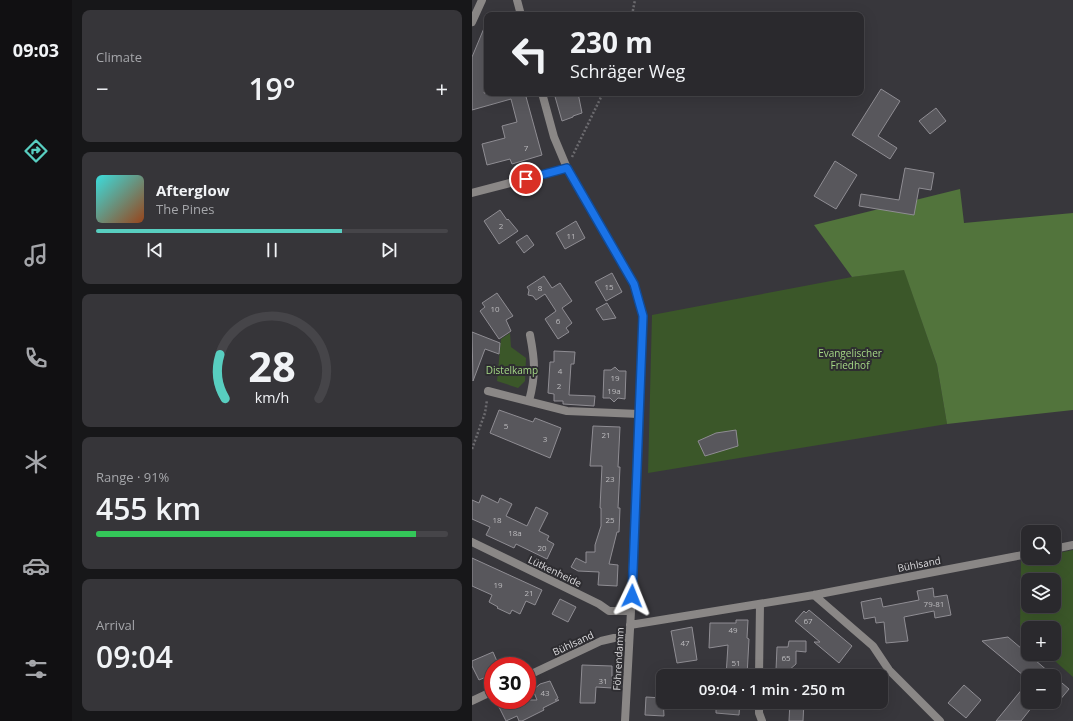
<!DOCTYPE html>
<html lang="en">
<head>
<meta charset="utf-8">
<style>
	body { margin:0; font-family:"Open Sans",sans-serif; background:#363539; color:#f1f3f6; height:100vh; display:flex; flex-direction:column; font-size:15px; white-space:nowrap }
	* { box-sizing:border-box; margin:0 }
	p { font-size:13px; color:#a5a6aa }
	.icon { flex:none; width:22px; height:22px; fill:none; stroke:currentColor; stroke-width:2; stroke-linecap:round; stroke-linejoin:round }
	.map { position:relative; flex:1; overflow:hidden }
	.sheet { display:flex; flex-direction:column; gap:10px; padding:10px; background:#171719; width:400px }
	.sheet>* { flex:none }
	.top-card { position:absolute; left:12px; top:12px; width:380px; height:84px; border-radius:8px; box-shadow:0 4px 16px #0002,0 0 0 1px #464549; background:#2a292d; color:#f1f3f6; overflow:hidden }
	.buttons { position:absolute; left:549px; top:525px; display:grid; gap:8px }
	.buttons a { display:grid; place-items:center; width:40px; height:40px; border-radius:8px; background:#2a292d; box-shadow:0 4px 16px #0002,0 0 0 1px #464549; font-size:20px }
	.speed { position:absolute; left:12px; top:657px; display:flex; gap:8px; font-size:20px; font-weight:700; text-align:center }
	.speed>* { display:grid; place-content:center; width:52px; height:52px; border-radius:50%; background:#2a292d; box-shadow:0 4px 16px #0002,0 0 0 1px #464549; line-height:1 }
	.speed .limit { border:6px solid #d22; background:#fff; color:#111 }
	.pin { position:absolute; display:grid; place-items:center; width:34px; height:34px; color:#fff; margin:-17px; border:2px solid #fff; border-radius:50%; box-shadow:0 1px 4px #0007 }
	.me { position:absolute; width:44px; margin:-22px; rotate:2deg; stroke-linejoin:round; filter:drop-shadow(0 0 3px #0008) }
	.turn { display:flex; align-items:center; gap:14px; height:84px; padding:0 20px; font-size:18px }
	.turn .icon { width:52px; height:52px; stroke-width:2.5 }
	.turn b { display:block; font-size:28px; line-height:34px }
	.big { font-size:30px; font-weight:600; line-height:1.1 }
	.sheet .card { flex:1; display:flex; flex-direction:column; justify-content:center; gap:6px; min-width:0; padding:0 14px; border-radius:8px; background:#363539 }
	.sheet .dial { align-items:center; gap:0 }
	.dial svg { height:104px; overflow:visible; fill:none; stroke:#464549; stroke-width:7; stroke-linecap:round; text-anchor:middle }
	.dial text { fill:#f1f3f6; stroke:none }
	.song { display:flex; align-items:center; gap:12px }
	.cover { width:48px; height:48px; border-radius:6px; background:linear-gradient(135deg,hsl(180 70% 55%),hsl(20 70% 35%)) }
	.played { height:4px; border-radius:2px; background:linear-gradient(90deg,#58cec0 70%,#464549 70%) }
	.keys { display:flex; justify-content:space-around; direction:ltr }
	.heat { display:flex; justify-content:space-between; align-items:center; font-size:22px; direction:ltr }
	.charge { height:6px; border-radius:3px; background:linear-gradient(90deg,#34c759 91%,#464549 0) }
	.trip { position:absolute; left:184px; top:669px; width:232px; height:40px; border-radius:8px; background:#2a292d; box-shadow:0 4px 16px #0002,0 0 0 1px #464549; font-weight:600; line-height:40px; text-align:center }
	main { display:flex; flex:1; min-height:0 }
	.tabs { display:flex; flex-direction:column; width:72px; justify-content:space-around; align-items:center; background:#111012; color:#a5a6aa }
	.tabs .icon { width:28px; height:28px }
	.tabs .active { color:#58cec0 }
	.tabs b { font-size:18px; color:#f1f3f6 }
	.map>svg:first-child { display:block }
	.green { fill:#3b5729; fill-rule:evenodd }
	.forest { fill:#52743c }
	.building { fill:#58575c; stroke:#8f8d93 }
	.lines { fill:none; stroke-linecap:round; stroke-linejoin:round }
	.path { stroke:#6c6b6f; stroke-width:2.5; stroke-dasharray:2 2; stroke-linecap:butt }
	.street { stroke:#8a8786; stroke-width:8 }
	.route-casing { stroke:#114b97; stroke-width:10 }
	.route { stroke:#1a73e8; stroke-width:7 }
	.labels { text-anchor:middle; stroke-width:4; stroke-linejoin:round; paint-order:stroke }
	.number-label { font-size:8px; fill:#bcbbbe }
	.park-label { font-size:10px; fill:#a5d886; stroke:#2e2d31 }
	.street-label { font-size:10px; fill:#dddcdf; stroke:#2e2d31 }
</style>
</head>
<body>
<main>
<nav class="tabs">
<b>09:03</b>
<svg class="icon active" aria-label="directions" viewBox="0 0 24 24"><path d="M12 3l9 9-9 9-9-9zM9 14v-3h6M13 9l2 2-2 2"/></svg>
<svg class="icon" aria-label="music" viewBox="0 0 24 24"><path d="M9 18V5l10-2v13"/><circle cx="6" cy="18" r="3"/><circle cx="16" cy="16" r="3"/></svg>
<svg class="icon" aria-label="phone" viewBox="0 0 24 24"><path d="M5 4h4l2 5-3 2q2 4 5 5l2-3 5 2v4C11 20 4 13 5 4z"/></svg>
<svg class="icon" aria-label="climate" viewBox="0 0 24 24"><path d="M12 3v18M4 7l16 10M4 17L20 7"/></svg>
<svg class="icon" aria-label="car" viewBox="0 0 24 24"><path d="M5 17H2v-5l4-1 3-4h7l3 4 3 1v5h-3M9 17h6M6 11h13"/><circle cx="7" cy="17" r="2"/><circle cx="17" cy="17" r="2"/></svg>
<svg class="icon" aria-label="filters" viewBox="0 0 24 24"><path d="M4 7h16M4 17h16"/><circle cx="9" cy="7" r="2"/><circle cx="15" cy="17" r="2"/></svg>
</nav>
<section class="sheet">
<div class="card"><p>Climate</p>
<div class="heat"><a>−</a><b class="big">19°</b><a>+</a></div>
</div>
<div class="card">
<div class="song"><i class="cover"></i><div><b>Afterglow</b><p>The Pines</p></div></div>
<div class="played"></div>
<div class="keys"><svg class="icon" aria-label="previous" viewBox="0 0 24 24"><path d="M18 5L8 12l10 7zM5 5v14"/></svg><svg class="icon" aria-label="pause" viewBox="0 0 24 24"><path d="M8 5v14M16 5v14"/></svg><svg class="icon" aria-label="next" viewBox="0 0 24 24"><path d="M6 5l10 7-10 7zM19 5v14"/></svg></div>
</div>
<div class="card dial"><svg viewBox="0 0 100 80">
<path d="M14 69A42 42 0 1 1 86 69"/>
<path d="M14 69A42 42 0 0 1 10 35" stroke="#58cec0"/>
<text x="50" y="56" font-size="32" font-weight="700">28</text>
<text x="50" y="72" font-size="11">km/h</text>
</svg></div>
<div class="card"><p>Range · 91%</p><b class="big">455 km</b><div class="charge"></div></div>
<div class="card"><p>Arrival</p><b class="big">09:04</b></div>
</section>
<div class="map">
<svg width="601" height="721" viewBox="0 0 601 721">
	<rect width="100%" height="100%" fill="#38373c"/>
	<path class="green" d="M432 269 465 365 475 424 176 473 180 315 380 277Z
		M38 333 39 347 54 358 53 381 46 388 25 381 29 339Z
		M601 550V677L575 654H582V628H556V638L548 631 549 560 559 558H582V554ZM556 580H582V606H556Z"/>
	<path class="forest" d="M488 189 492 223 601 213V410L475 424 465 365 432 270 380 277 342 225Z"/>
	<path class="building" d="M15 21V86L12 93H53L70 155 40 164 38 159 15 165 10 144 33 138 30 126 45 122 39 99 0 110V57Z
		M409 89 428 101 406 136 425 148 418 159 380 135Z
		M82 93H106L110 113 101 116V117L90 121Z
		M464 108 474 121 458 134 447 121Z
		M363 161 385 175 364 209 342 196Z
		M433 168 462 173 459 190 447 188 442 215 387 206 389 194 427 200Z
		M28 210 35 220 36 219 46 231 27 244 12 221Z
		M104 221 113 238 93 249 84 233Z
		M55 235 62 245 52 253 44 242Z
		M140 273 150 292 134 301 123 282Z
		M72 276 80 288 88 283 100 301 90 308 100 323 94 328 97 332 86 339 73 319 84 311 73 294 64 300 61 296 56 295 57 290 55 287Z
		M25 293 41 316 34 320 39 331 27 339 8 311 13 307 10 303Z
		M135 303 144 318 131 320 124 309Z
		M0 332 28 343 27 354 13 349 1 381Z
		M82 351 103 352 102 364H99L97 395 123 396 122 406 91 404V401H82V394L76 393 78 362H82Z
		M143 367 147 371H154L153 399 146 398 142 402 138 398H131L132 370H139Z
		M27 410 61 422 63 418 89 428 78 458 18 433Z
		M121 426 148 427 146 467H148L146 508H148L147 532H145L137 564 146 565 145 586 126 585 127 572 106 571 99 567 104 558 114 563V552H123V545L129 526V508H128L130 466H118Z
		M264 430 266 446 233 456 226 441 244 433Z
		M10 495 26 503 28 498 40 504 34 516 55 526 64 507 76 513 67 531 77 536 75 540 82 544 75 559 44 544 42 548 14 535 18 527 0 519V500L7 503Z
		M0 558 70 590 63 605 54 601 48 614 40 610 38 614 25 608 26 607 17 602 20 595 0 586Z
		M461 588 462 597 475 595 479 615 463 618 462 611 432 617 436 641 414 643 412 622 404 623 403 617 392 619 389 602 409 598 411 607 447 600 445 591Z
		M88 599 104 607 96 622 80 614Z
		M337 610 380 646 367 663 342 642H348L323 621 332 611 334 613Z
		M264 620H276L275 638 277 639 275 676H254L256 645 237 648 238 623H264Z
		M220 627 225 660 205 663 199 631Z
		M536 637 570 666 597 689 582 707V676H552L510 641Z
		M317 641H334V652L324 651V664L316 671 304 670 305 647H316Z
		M21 652 27 666H21V674L7 680 0 666V661Z
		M110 665 140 666V688L124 687 123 703H108Z
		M78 681 86 698 83 700H87L71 708 72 710 50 721H47L45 716 34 721 26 705 36 700H65L61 690 68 684Z
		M556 682V702H564L549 721H524Z
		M492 685 509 700 494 718 476 703Z
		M174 697 191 698 192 716 173 715Z
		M244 702H268L267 715 244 713Z
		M318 702H332L331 721H317Z"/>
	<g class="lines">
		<path class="path" d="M160 15 163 0
			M100 157 131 93
			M0 449 13 413 15 400"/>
		<path class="street" d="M45 0 49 15
			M0 22 10 0
			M70 93 82 137 95 168 162 284 171 316 159 611 153 721
			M0 193 95 168
			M16 391 95 411 167 414
			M57 401C64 374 63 361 58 335
			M0 542 127 604 137 611H159
			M582 549 601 545
			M342 595 401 646 417 670 468 721
			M158 625 342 595 556 554
			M55 676 129 641 142 638H157
			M287 676 288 604
			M0 701 21 691
			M287 702V713L290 721"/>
	</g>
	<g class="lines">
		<g class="route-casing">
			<path id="route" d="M54 179 95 168 162 284 171 316 160 596"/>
		</g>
		<use href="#route" class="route"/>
	</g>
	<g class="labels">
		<g class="number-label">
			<text x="54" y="151">7</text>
			<text x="29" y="229">2</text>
			<text x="99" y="239">11</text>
			<text x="137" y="290">15</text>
			<text x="68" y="291">8</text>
			<text x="23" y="312">10</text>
			<text x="86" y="324">6</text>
			<text x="88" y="374">4</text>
			<text x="143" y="381">19</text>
			<text x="87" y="389">2</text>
			<text x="142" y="394">19a</text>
			<text x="34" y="429">5</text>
			<text x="134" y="438">21</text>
			<text x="73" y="442">3</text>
			<text x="138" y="482">23</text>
			<text x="25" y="523">18</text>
			<text x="138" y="523">25</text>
			<text x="43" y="536">18a</text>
			<text x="70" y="551">20</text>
			<text x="26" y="588">19</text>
			<text x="57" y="596">21</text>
			<text x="462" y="607">79-81</text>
			<text x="336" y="624">67</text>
			<text x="261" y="633">49</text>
			<text x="213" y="646">47</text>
			<text x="314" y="661">65</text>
			<text x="264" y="666">51</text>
			<text x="131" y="684">31</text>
			<text x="73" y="696">43</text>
		</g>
		<g class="park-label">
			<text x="378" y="357">Evangelischer<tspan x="378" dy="12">Friedhof</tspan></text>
			<text x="40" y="374">Distelkamp</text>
		</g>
		<g class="street-label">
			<text transform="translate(447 564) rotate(-11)" y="4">Bühlsand</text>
			<text transform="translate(83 571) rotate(26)" y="4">Lütkenheide</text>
			<text transform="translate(101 643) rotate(-25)" y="4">Bühlsand</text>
			<text transform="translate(146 659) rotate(-87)" y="4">Föhrendamm</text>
		</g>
	</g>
</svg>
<div class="buttons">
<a><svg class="icon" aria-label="search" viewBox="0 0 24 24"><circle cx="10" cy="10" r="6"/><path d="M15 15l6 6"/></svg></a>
<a><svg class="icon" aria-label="layers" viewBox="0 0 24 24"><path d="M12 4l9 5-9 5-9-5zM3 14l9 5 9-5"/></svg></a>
<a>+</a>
<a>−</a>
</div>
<div class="speed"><div class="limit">30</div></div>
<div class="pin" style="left:54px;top:179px;background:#d93025"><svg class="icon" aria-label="arrive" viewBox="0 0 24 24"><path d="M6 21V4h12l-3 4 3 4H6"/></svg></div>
<svg class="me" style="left:160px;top:596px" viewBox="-20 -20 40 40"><path d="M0-17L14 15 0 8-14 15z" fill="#1a73e8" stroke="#fff" stroke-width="4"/></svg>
<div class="trip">09:04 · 1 min · 250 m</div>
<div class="top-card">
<div class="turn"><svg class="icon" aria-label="left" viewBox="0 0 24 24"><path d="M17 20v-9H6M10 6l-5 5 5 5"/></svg><div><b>230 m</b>Schräger Weg</div></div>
</div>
</div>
</main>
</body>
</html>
